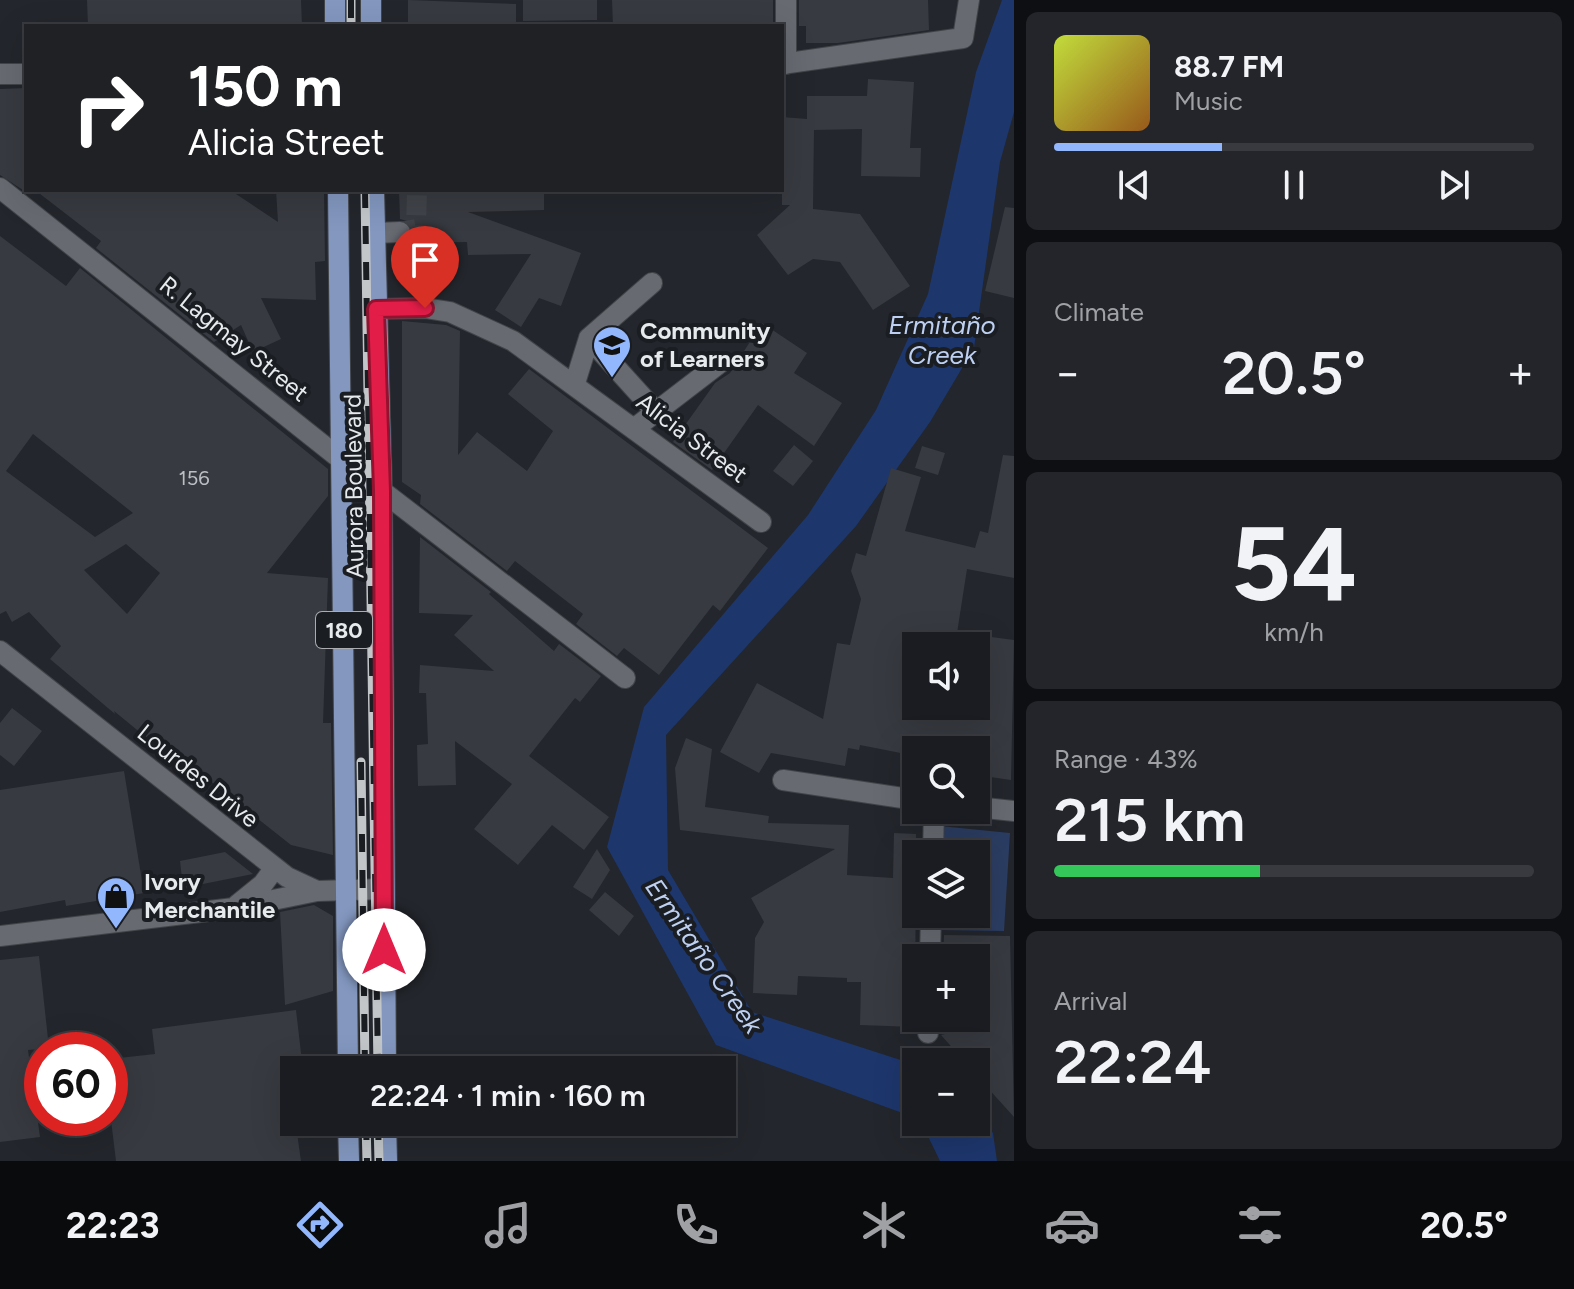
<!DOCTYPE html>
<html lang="en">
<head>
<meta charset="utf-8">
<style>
	body { margin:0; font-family:Figtree,sans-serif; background:#23252a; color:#f1f3f6; height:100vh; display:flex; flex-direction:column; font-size:30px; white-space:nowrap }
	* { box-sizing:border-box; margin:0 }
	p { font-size:26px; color:#9fa1a5 }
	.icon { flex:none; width:44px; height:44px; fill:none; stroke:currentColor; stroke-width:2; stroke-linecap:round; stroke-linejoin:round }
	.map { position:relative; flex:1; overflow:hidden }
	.drawer { display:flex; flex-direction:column; gap:12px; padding:12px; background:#0e0f12; width:560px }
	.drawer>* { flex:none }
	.top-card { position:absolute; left:24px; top:24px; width:760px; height:168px; border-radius:0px; box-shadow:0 8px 32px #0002,0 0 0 2px #383a3f; background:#202124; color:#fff; overflow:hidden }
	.fabs { position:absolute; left:902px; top:632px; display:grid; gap:16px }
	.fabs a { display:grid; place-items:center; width:88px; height:88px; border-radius:0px; background:#1a1c21; box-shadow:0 8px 32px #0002,0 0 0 2px #383a3f; font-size:40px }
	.speed { position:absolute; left:24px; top:1032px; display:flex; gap:16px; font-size:40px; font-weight:700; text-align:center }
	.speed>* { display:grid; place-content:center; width:104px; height:104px; border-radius:50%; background:#1a1c21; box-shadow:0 8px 32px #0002,0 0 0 2px #383a3f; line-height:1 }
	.speed .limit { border:12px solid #d22; background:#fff; color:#111 }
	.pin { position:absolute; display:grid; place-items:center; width:68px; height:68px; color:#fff; margin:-82px -34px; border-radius:50% 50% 50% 0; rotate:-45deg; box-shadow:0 0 8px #0007 }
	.pin .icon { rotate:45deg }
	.me { position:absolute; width:88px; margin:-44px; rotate:0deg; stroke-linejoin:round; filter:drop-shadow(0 0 6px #0008) }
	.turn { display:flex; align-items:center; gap:28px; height:168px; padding:0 32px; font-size:36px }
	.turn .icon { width:104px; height:104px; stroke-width:2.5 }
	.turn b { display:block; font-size:56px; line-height:68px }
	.big { font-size:60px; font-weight:600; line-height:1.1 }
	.drawer .card { flex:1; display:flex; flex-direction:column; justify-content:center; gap:12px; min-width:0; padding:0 28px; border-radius:12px; background:#23252a }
	.drawer .dial { align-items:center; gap:0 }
	.dial b { font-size:104px; line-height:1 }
	.song { display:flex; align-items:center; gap:24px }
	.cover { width:96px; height:96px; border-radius:12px; background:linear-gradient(135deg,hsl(70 70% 55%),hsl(30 70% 35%)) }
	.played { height:8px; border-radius:4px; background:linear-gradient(90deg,#93b7fd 35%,#383a3f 35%) }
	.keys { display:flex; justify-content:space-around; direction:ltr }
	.heat { display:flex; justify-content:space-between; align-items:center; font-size:44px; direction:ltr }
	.charge { height:12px; border-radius:6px; background:linear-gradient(90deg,#34c759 43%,#383a3f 0) }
	.trip { position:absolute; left:280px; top:1056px; width:456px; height:80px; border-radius:0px; background:#1a1c21; box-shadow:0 8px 32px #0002,0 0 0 2px #383a3f; font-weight:600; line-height:80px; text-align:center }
	.tabs { display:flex; height:128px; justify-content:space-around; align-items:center; background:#0a0b0d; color:#9fa1a5 }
	.tabs .icon { width:56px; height:56px }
	.tabs .current { color:#93b7fd }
	.tabs b { font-size:36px; color:#f1f3f6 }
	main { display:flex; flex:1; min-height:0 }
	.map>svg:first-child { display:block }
	.green { fill:#2b3d62 }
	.water { fill:#1d366c }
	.building { fill:#373a40; fill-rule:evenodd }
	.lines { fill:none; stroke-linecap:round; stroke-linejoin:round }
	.minor-tunnel { stroke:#404349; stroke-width:20; stroke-dasharray:20 10; stroke-linecap:butt }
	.minor-casing { stroke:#414448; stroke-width:22 }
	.major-casing { stroke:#414448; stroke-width:22 }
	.minor { stroke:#676a71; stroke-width:20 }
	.major { stroke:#8397bf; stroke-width:20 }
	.rail-casing { stroke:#c3c6c9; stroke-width:9 }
	.rail { stroke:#1a1d22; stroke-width:6; stroke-dasharray:18; stroke-linecap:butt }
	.route-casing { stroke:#92132f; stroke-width:20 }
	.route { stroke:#e11d48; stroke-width:14 }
	.labels { text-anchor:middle; stroke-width:8; stroke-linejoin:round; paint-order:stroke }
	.number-label { font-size:20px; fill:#bbbec2 }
	.shield { fill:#1a1d22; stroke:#aaacb0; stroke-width:2 }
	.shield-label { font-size:22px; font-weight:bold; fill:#e7eaed }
	.poi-label { font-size:24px; font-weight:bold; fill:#e7eaed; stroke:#1a1d22; text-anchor:start }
	.street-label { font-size:24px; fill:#e7eaed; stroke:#1a1d22 }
	.water-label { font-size:26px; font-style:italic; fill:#bed0f2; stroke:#1a1d22 }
</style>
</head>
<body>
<main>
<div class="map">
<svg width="1014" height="1161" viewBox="0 0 1014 1161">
	<rect width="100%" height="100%" fill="#23262c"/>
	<path class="green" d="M940 826 1010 833 1004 931 937 930V914H976V854H939Z"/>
	<path class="water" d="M1002 0H1014V112L1000 162 974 348 930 422 856 526 666 735 668 870 752 1012 916 1065V1118L716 1045 607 847 644 707 808 515 876 410 928 294 976 72Z
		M976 1112 993 1133 997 1161H940L921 1122H976Z"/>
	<path class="building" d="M87 0H301L302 26H88Z
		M408 0 516 4V26H408Z
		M523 0H597V20L523 21Z
		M612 0H773V26H613Z
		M799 0H928L929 30 838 43H806V26H799Z
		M868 79 914 82 910 148H921L920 177 861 176 862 129 814 130 813 209 860 214 910 286 873 310 840 262 813 259 788 275 757 235 790 205H782V117L807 119V96H867Z
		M26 88V192L0 175V89Z
		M35 190H230L278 222 276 190H324L325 261 315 262 316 300 261 298 281 339 253 352 241 325 214 342 96 248 101 241Z
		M399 190H544V210L468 212 581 253 561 306 539 298 521 327 495 310 531 254 468 255 467 242 407 243 413 231 407 221 400 219Z
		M1005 207 1014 208V298L985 291Z
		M0 236 66 286 80 268 328 469V496L267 573 328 578 323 723H331L333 855 291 845 180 757 176 762 114 711 115 714 50 659 61 646 29 612 12 622 6 611 0 614ZM33 434 133 513 95 537 6 471ZM126 544 160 573 127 614 84 570Z
		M402 321 446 325 460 331 458 455 477 432 527 471 553 431 508 394 529 369 768 548 720 611 713 605 659 675 624 648 617 656 576 624 583 614 515 561 507 571 420 504 421 495 402 482Z
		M762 323 807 353 794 373 842 403 814 446 758 405 712 470 673 442 715 383 730 373Z
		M794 445 813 461 793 486 773 471Z
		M922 446 945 453 938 475 915 468Z
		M1003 455 1014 456V578L967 569 955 646H916V706H976V635L1014 640 1011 780 976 775V750H916V756L860 745 859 750 848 748 845 766 771 753 759 773 720 752 757 683 823 719 837 643 850 645 861 599 851 571 856 553 866 556 891 468 921 477 905 531 975 548 980 531 988 533Z
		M420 537 491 592 489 594 554 651 559 644 601 676 580 702 575 698 529 756 609 817 584 850 552 825 518 865 474 829 512 784 455 741 456 785 418 786 417 745 428 744 426 693H419L420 665 494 671 454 635 473 615 419 613Z
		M12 708 42 731 14 766 0 755V723Z
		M686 738 712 749 705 807 769 816 768 823 849 825 847 875 893 878 894 833 916 834 915 1027 860 1025 861 982H847V978L798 976 797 995 753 993 755 938 764 922 751 898 835 849 680 830 675 768Z
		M124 771 144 893 66 906 65 900 0 912V790Z
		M597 849 610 870 592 899 573 887Z
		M225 852 253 874 183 888 180 861Z
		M605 892 634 916 619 936 589 910Z
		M314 905 333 916V991L285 1005 280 912Z
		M944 935 1010 936 1014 1117 976 1075V1062H965L941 1035 976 1026V958H943Z
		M39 956 49 1048 28 1050 40 1137 0 1142V960Z
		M296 1010 303 1070H294V1134L297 1133 301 1161H116L110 1112V1059L155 1054 152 1029Z"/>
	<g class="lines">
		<path class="minor-tunnel" d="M400 232 416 229 417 190"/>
		<g class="minor-casing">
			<path id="minor" d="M786 0V64
				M782 64 963 38 969 0
				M0 74H26
				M0 188 343 461 625 678
				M375 233 400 232
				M376 309 425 308 450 312 513 341 761 522
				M589 338 656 412
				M575 383 589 338 652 283
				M635 428 721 362
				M0 651 287 877 317 891 384 889
				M783 780 916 800
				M976 807 1014 811
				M933 854 934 810
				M237 905 263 884 274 869
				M0 936 234 908 317 891
				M930 958 931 914
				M928 1033V1018"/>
		</g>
		<g class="major-casing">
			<path id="major" d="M335 0V26
				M371 0V26
				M338 190 348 1070
				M374 190 382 491 386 1070
				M348 1122 349 1161
				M386 1122 387 1161"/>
		</g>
		<use href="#minor" class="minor"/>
		<use href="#major" class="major"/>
		<g class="rail-casing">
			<path id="rail" d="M351 0V26
				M365 190 378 1070
				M361 762 365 1070
				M366 1122 367 1161
				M378 1122 379 1161"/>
		</g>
		<use href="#rail" class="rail"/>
	</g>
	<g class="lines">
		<g class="route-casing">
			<path id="route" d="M384 950 382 491 376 309 425 308"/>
		</g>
		<use href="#route" class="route"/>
	</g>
	<defs>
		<g id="school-pin" transform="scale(2)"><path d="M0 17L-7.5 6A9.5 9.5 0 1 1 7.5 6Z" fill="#93b7fd" stroke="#1a1d22"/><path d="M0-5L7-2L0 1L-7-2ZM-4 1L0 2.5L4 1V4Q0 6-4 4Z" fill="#111"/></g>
		<g id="shop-pin" transform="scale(2)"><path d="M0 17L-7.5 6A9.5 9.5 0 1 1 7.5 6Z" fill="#93b7fd" stroke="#1a1d22"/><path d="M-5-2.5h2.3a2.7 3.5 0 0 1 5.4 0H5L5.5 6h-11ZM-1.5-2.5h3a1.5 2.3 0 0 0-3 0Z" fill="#111"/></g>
	</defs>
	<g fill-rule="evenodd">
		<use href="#school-pin" x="612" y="345"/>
		<use href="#shop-pin" x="116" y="896"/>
	</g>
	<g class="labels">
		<g class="number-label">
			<text x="194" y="485">156</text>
		</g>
		<rect class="shield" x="316" y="612" width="56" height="36" rx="6"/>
		<g class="shield-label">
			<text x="344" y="638">180</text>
		</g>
		<g class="poi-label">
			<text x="640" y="339">Community<tspan x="640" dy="28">of Learners</tspan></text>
			<text x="144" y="890">Ivory<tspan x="144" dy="28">Merchantile</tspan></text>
		</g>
		<g class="street-label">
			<text transform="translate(234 339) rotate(39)" y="8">R. Lagmay Street</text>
			<text transform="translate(692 438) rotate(37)" y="8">Alicia Street</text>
			<text transform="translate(354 486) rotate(-91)" y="8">Aurora Boulevard</text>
			<text transform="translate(198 776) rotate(39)" y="8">Lourdes Drive</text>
		</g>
		<g class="water-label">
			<text x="942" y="334">Ermitaño<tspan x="942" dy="30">Creek</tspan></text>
			<text transform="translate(704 956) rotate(55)" y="9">Ermitaño Creek</text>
		</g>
	</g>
</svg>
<div class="fabs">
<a><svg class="icon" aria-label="sound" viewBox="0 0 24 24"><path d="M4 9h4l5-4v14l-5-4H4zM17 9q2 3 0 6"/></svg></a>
<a><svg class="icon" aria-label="search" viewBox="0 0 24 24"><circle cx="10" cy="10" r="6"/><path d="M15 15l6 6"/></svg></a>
<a><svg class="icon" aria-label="layers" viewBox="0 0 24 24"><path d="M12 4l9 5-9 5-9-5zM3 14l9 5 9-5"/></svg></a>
<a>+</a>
<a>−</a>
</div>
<div class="speed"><div class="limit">60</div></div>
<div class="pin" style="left:425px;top:308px;background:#d93025"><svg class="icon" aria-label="arrive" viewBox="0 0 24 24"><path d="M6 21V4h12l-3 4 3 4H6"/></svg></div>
<svg class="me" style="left:384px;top:950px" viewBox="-20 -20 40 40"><circle r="19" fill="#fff"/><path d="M0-13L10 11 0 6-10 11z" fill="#e11d48"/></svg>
<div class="trip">22:24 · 1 min · 160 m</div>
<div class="top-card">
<div class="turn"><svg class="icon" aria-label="right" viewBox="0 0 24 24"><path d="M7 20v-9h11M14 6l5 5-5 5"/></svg><div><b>150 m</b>Alicia Street</div></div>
</div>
</div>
<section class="drawer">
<div class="card">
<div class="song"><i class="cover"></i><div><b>88.7 FM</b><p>Music</p></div></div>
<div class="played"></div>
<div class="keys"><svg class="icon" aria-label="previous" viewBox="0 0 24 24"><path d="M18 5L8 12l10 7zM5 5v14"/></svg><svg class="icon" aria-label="pause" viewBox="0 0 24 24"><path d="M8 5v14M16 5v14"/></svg><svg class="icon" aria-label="next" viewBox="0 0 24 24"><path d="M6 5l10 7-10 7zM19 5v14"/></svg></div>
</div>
<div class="card"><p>Climate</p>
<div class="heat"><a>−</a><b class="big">20.5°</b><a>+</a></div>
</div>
<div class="card dial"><b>54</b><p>km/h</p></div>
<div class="card"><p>Range · 43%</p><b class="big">215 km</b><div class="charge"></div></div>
<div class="card"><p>Arrival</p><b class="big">22:24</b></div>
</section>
</main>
<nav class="tabs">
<b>22:23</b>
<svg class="icon current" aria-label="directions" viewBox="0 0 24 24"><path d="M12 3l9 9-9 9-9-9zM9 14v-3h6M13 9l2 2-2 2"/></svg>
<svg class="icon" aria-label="music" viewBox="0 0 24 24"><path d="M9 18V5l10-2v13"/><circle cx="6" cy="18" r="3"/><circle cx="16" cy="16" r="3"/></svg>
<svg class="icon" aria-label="phone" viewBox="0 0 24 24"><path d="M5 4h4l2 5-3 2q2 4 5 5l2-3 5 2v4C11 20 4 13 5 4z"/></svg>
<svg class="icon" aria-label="climate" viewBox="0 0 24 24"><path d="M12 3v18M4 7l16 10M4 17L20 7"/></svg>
<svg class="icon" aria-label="car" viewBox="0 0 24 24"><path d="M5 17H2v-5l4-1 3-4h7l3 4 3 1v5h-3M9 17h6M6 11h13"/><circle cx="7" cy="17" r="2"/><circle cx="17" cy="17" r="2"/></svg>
<svg class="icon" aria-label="filters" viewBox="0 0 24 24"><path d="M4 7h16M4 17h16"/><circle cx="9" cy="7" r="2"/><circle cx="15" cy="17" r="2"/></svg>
<b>20.5°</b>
</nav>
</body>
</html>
